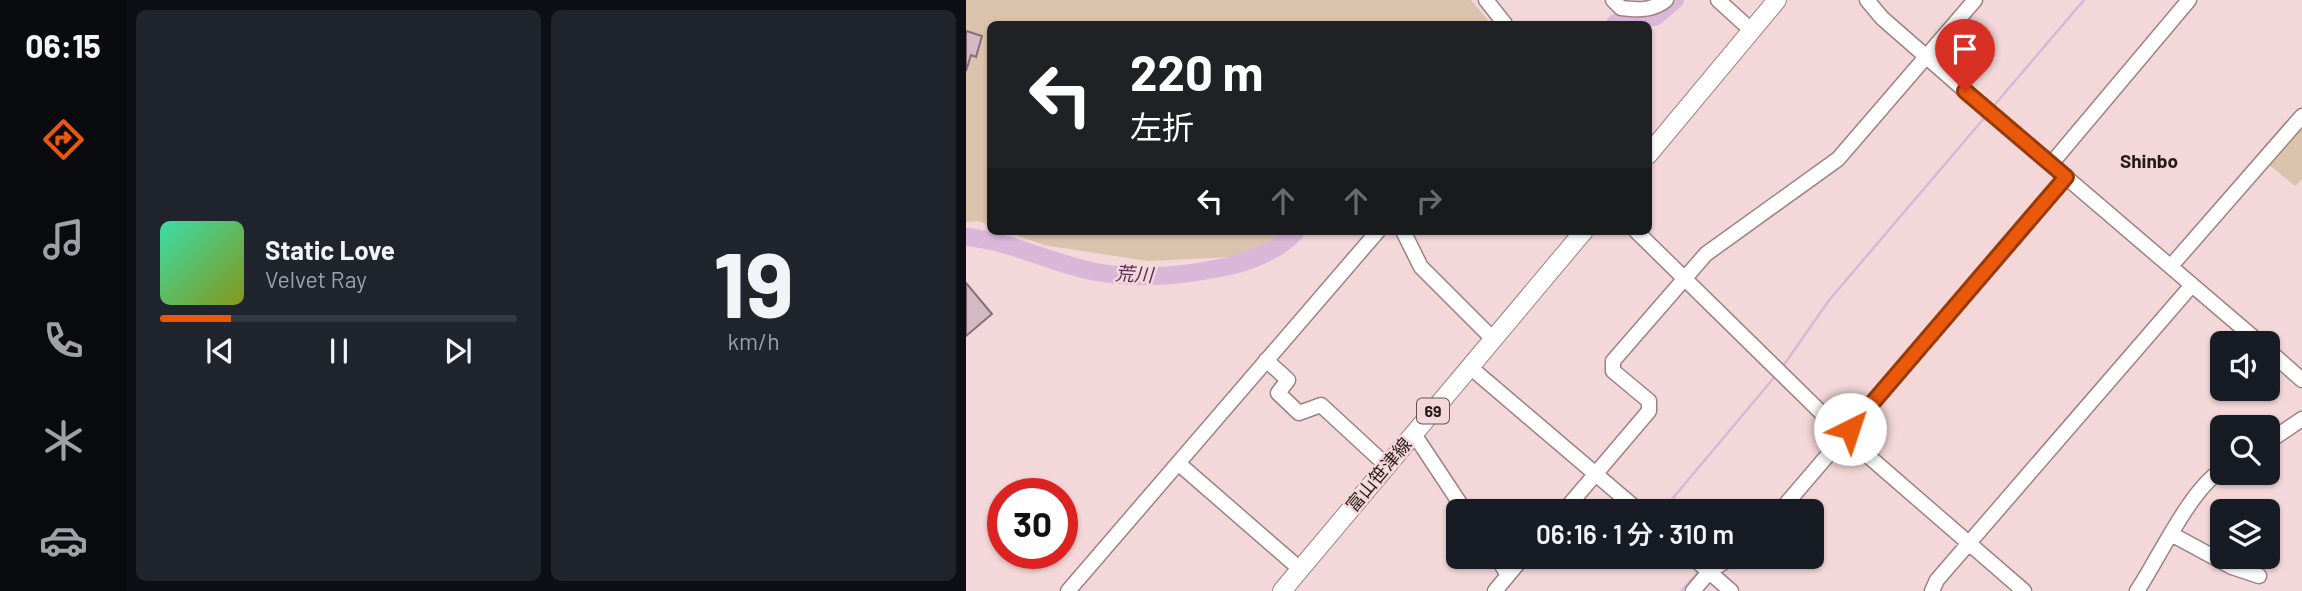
<!DOCTYPE html>
<html lang="ja">
<head>
<meta charset="utf-8">
<style>
	body { margin:0; font-family:Barlow,"Noto Sans JP",sans-serif; background:#20242c; color:#f1f3f6; height:100vh; display:flex; flex-direction:column; font-size:26px; white-space:nowrap }
	* { box-sizing:border-box; margin:0 }
	p { font-size:23px; color:#9ea1a6 }
	.icon { flex:none; width:38px; height:38px; fill:none; stroke:currentColor; stroke-width:2; stroke-linecap:round; stroke-linejoin:round }
	.map { position:relative; flex:1; overflow:hidden }
	.sheet { display:flex; flex-direction:column; gap:10px; padding:10px; background:#0d0f14; width:840px }
	.sheet>* { flex:none }
	.top-card { position:absolute; left:21px; top:21px; width:665px; height:214px; border-radius:10px; box-shadow:0 2px 5px #0004; background:#202124; color:#fff; overflow:hidden }
	.tools { position:absolute; left:1244px; top:331px; display:grid; gap:14px }
	.tools a { display:grid; place-items:center; width:70px; height:70px; border-radius:10px; background:#171b24; box-shadow:0 2px 5px #0004; font-size:35px }
	.speed { position:absolute; left:21px; top:478px; display:flex; gap:14px; font-size:35px; font-weight:700; text-align:center }
	.speed>* { display:grid; place-content:center; width:91px; height:91px; border-radius:50%; background:#171b24; box-shadow:0 2px 5px #0004; line-height:1 }
	.speed .limit { border:10px solid #d22; background:#fff; color:#111 }
	.pin { position:absolute; display:grid; place-items:center; width:60px; height:60px; color:#fff; margin:-72px -30px; border-radius:50% 50% 50% 0; rotate:-45deg; box-shadow:0 0 7px #0007 }
	.pin .icon { rotate:45deg }
	.me { position:absolute; width:77px; margin:-38px; rotate:41deg; stroke-linejoin:round; filter:drop-shadow(0 0 5px #0008) }
	.turn { display:flex; align-items:center; gap:24px; height:147px; padding:0 28px; font-size:32px }
	.turn .icon { width:91px; height:91px; stroke-width:2.5 }
	.turn b { display:block; font-size:49px; line-height:60px }
	.lanes { display:flex; align-items:center; height:66px; padding:0 28px; background:#0003; justify-content:center; gap:35px; direction:ltr }
	.lanes .off { opacity:.35 }
	.sheet .tile { flex:1; display:flex; flex-direction:column; justify-content:center; gap:10px; min-width:0; padding:0 24px; border-radius:10px; background:#20242c }
	.sheet .dial { align-items:center; gap:0 }
	.dial b { font-size:91px; line-height:1 }
	.song { display:flex; align-items:center; gap:21px }
	.cover { width:84px; height:84px; border-radius:10px; background:linear-gradient(135deg,hsl(160 70% 55%),hsl(70 70% 35%)) }
	.played { height:7px; border-radius:4px; background:linear-gradient(90deg,#ea580c 20%,#363941 20%) }
	.keys { display:flex; justify-content:space-around; direction:ltr }
	.sheet .tiles { flex:1; display:grid; gap:10px; grid-template-columns:repeat(2,1fr) }
	.trip { position:absolute; left:480px; top:499px; width:378px; height:70px; border-radius:10px; background:#171b24; box-shadow:0 2px 5px #0004; font-weight:600; line-height:70px; text-align:center }
	main { display:flex; flex:1; min-height:0 }
	.dock { display:flex; flex-direction:column; width:126px; justify-content:space-around; align-items:center; background:#090b0e; color:#9ea1a6 }
	.dock .icon { width:49px; height:49px }
	.dock .on { color:#ea580c }
	.dock b { font-size:32px; color:#f1f3f6 }
	.map>svg:first-child { display:block }
	.green { fill:#dbc2ac }
	.lines { fill:none; stroke-linecap:round; stroke-linejoin:round }
	.stream { stroke:#dab6d8; stroke-width:2.5 }
	.river { stroke:#dab6d8; stroke-width:18 }
	.building { fill:#d3b9c4; stroke:#856e77; stroke-width:2 }
	.minor-casing { stroke:#9c8282; stroke-width:17 }
	.major-casing { stroke:#9c8282; stroke-width:20 }
	.minor { stroke:#fff; stroke-width:14 }
	.major { stroke:#fff; stroke-width:18 }
	.route-casing { stroke:#983908; stroke-width:18 }
	.route { stroke:#ea580c; stroke-width:12 }
	.labels { text-anchor:middle; stroke-width:5; stroke-linejoin:round; paint-order:stroke }
	.shield { fill:#f4d7d8; stroke:#635354; stroke-width:2 }
	.shield-label { font-size:16px; font-weight:bold; fill:#251b1b }
	.street-label { font-size:18px; fill:#251b1b; stroke:#f4d7d8 }
	.neighbourhood-label { font-size:19px; font-weight:bold; fill:#251b1b; stroke:#f4d7d8 }
	.water-label { font-size:19px; font-style:italic; fill:#592c58; stroke:#f4d7d8 }
</style>
</head>
<body>
<main>
<nav class="dock">
<b>06:15</b>
<svg class="icon on" aria-label="directions" viewBox="0 0 24 24"><path d="M12 3l9 9-9 9-9-9zM9 14v-3h6M13 9l2 2-2 2"/></svg>
<svg class="icon" aria-label="music" viewBox="0 0 24 24"><path d="M9 18V5l10-2v13"/><circle cx="6" cy="18" r="3"/><circle cx="16" cy="16" r="3"/></svg>
<svg class="icon" aria-label="phone" viewBox="0 0 24 24"><path d="M5 4h4l2 5-3 2q2 4 5 5l2-3 5 2v4C11 20 4 13 5 4z"/></svg>
<svg class="icon" aria-label="climate" viewBox="0 0 24 24"><path d="M12 3v18M4 7l16 10M4 17L20 7"/></svg>
<svg class="icon" aria-label="car" viewBox="0 0 24 24"><path d="M5 17H2v-5l4-1 3-4h7l3 4 3 1v5h-3M9 17h6M6 11h13"/><circle cx="7" cy="17" r="2"/><circle cx="17" cy="17" r="2"/></svg>
</nav>
<section class="sheet">
<div class="tiles">
<div class="tile">
<div class="song"><i class="cover"></i><div><b>Static Love</b><p>Velvet Ray</p></div></div>
<div class="played"></div>
<div class="keys"><svg class="icon" aria-label="previous" viewBox="0 0 24 24"><path d="M18 5L8 12l10 7zM5 5v14"/></svg><svg class="icon" aria-label="pause" viewBox="0 0 24 24"><path d="M8 5v14M16 5v14"/></svg><svg class="icon" aria-label="next" viewBox="0 0 24 24"><path d="M6 5l10 7-10 7zM19 5v14"/></svg></div>
</div>
<div class="tile dial"><b>19</b><p>km/h</p></div>
</div>
</section>
<div class="map">
<svg width="1336" height="591" viewBox="0 0 1336 591">
	<rect width="100%" height="100%" fill="#f4d7d8"/>
	<path class="green" d="M0 0H505L525 24H24V225L12 221 0 222Z
		M1336 121V179L1329 186 1301 163Z
		M40 231H325L322 235 267 257 182 261 77 245Z"/>
	<g class="lines">
		<path class="stream" d="M1026 108 1118 0
			M817 366 864 299 1020 116
			M696 511 811 374
			M715 591 734 570"/>
		<path class="river" d="M649 24 664 14 689 17 709 0
			M0 237C46 241 86 264 130 272 175 280 215 276 259 267 283 262 314 250 330 231"/>
	</g>
	<path class="building" d="M0 31 16 36 10 57 5 55 0 71Z
		M0 283 26 314 0 336Z"/>
	<g class="lines">
		<g class="minor-casing">
			<path id="minor" d="M520 0 539 24
				M647 0 655 8C672 10 686 11 700 0
				M752 0 785 30
				M901 0 916 18 1019 108 1294 343
				M1085 164 1223 0
				M437 231 455 267 527 339
				M670 231 878 435 1058 591
				M1205 266 1336 116
				M1302 350 1336 380
				M300 360 322 380 312 393 333 413 355 405 421 466
				M504 367 673 511
				M448 434 499 511
				M1302 442 1336 419
				M212 463 334 569
				M598 511 683 411V401L647 371V361L740 254 872 159 1009 0
				M814 511 1100 177
				M1207 535 1266 567 1293 576
				M530 556 542 575
				M725 556 765 591
				M102 591 412 231
				M529 591 558 556
				M727 591 743 572 767 556
				M966 591 971 580 1226 285
				M1171 591C1193 558 1225 488 1256 470"/>
		</g>
		<g class="major-casing">
			<path id="major" d="M682 155 811 0
				M316 591 618 231"/>
		</g>
		<use href="#minor" class="minor"/>
		<use href="#major" class="major"/>
	</g>
	<g class="lines">
		<g class="route-casing">
			<path id="route" d="M884 429 1100 177 999 91"/>
		</g>
		<use href="#route" class="route"/>
	</g>
	<g class="labels">
		<rect class="shield" x="451" y="398.5" width="32" height="25" rx="5"/>
		<g class="shield-label">
			<text x="467" y="417">69</text>
		</g>
		<g class="street-label">
			<text transform="translate(413 475) rotate(-50)" y="6">富山笹津線</text>
		</g>
		<g class="neighbourhood-label">
			<text x="1183" y="168">Shinbo</text>
		</g>
		<g class="water-label">
			<text transform="translate(168 274) rotate(3)" y="7">荒川</text>
		</g>
	</g>
</svg>
<div class="tools">
<a><svg class="icon" aria-label="sound" viewBox="0 0 24 24"><path d="M4 9h4l5-4v14l-5-4H4zM17 9q2 3 0 6"/></svg></a>
<a><svg class="icon" aria-label="search" viewBox="0 0 24 24"><circle cx="10" cy="10" r="6"/><path d="M15 15l6 6"/></svg></a>
<a><svg class="icon" aria-label="layers" viewBox="0 0 24 24"><path d="M12 4l9 5-9 5-9-5zM3 14l9 5 9-5"/></svg></a>
</div>
<div class="speed"><div class="limit">30</div></div>
<div class="pin" style="left:999px;top:91px;background:#d93025"><svg class="icon" aria-label="arrive" viewBox="0 0 24 24"><path d="M6 21V4h12l-3 4 3 4H6"/></svg></div>
<svg class="me" style="left:884px;top:429px" viewBox="-20 -20 40 40"><circle r="19" fill="#fff"/><path d="M0-13L10 11 0 6-10 11z" fill="#ea580c"/></svg>
<div class="trip">06:16 · 1 分 · 310 m</div>
<div class="top-card">
<div class="turn"><svg class="icon" aria-label="left" viewBox="0 0 24 24"><path d="M17 20v-9H6M10 6l-5 5 5 5"/></svg><div><b>220 m</b>左折</div></div>
<div class="lanes"><svg class="icon" aria-label="left" viewBox="0 0 24 24"><path d="M17 20v-9H6M10 6l-5 5 5 5"/></svg><svg class="icon off" aria-label="ahead" viewBox="0 0 24 24"><path d="M12 20V5M6 11l6-6 6 6"/></svg><svg class="icon off" aria-label="ahead" viewBox="0 0 24 24"><path d="M12 20V5M6 11l6-6 6 6"/></svg><svg class="icon off" aria-label="right" viewBox="0 0 24 24"><path d="M7 20v-9h11M14 6l5 5-5 5"/></svg></div>
</div>
</div>
</main>
</body>
</html>
